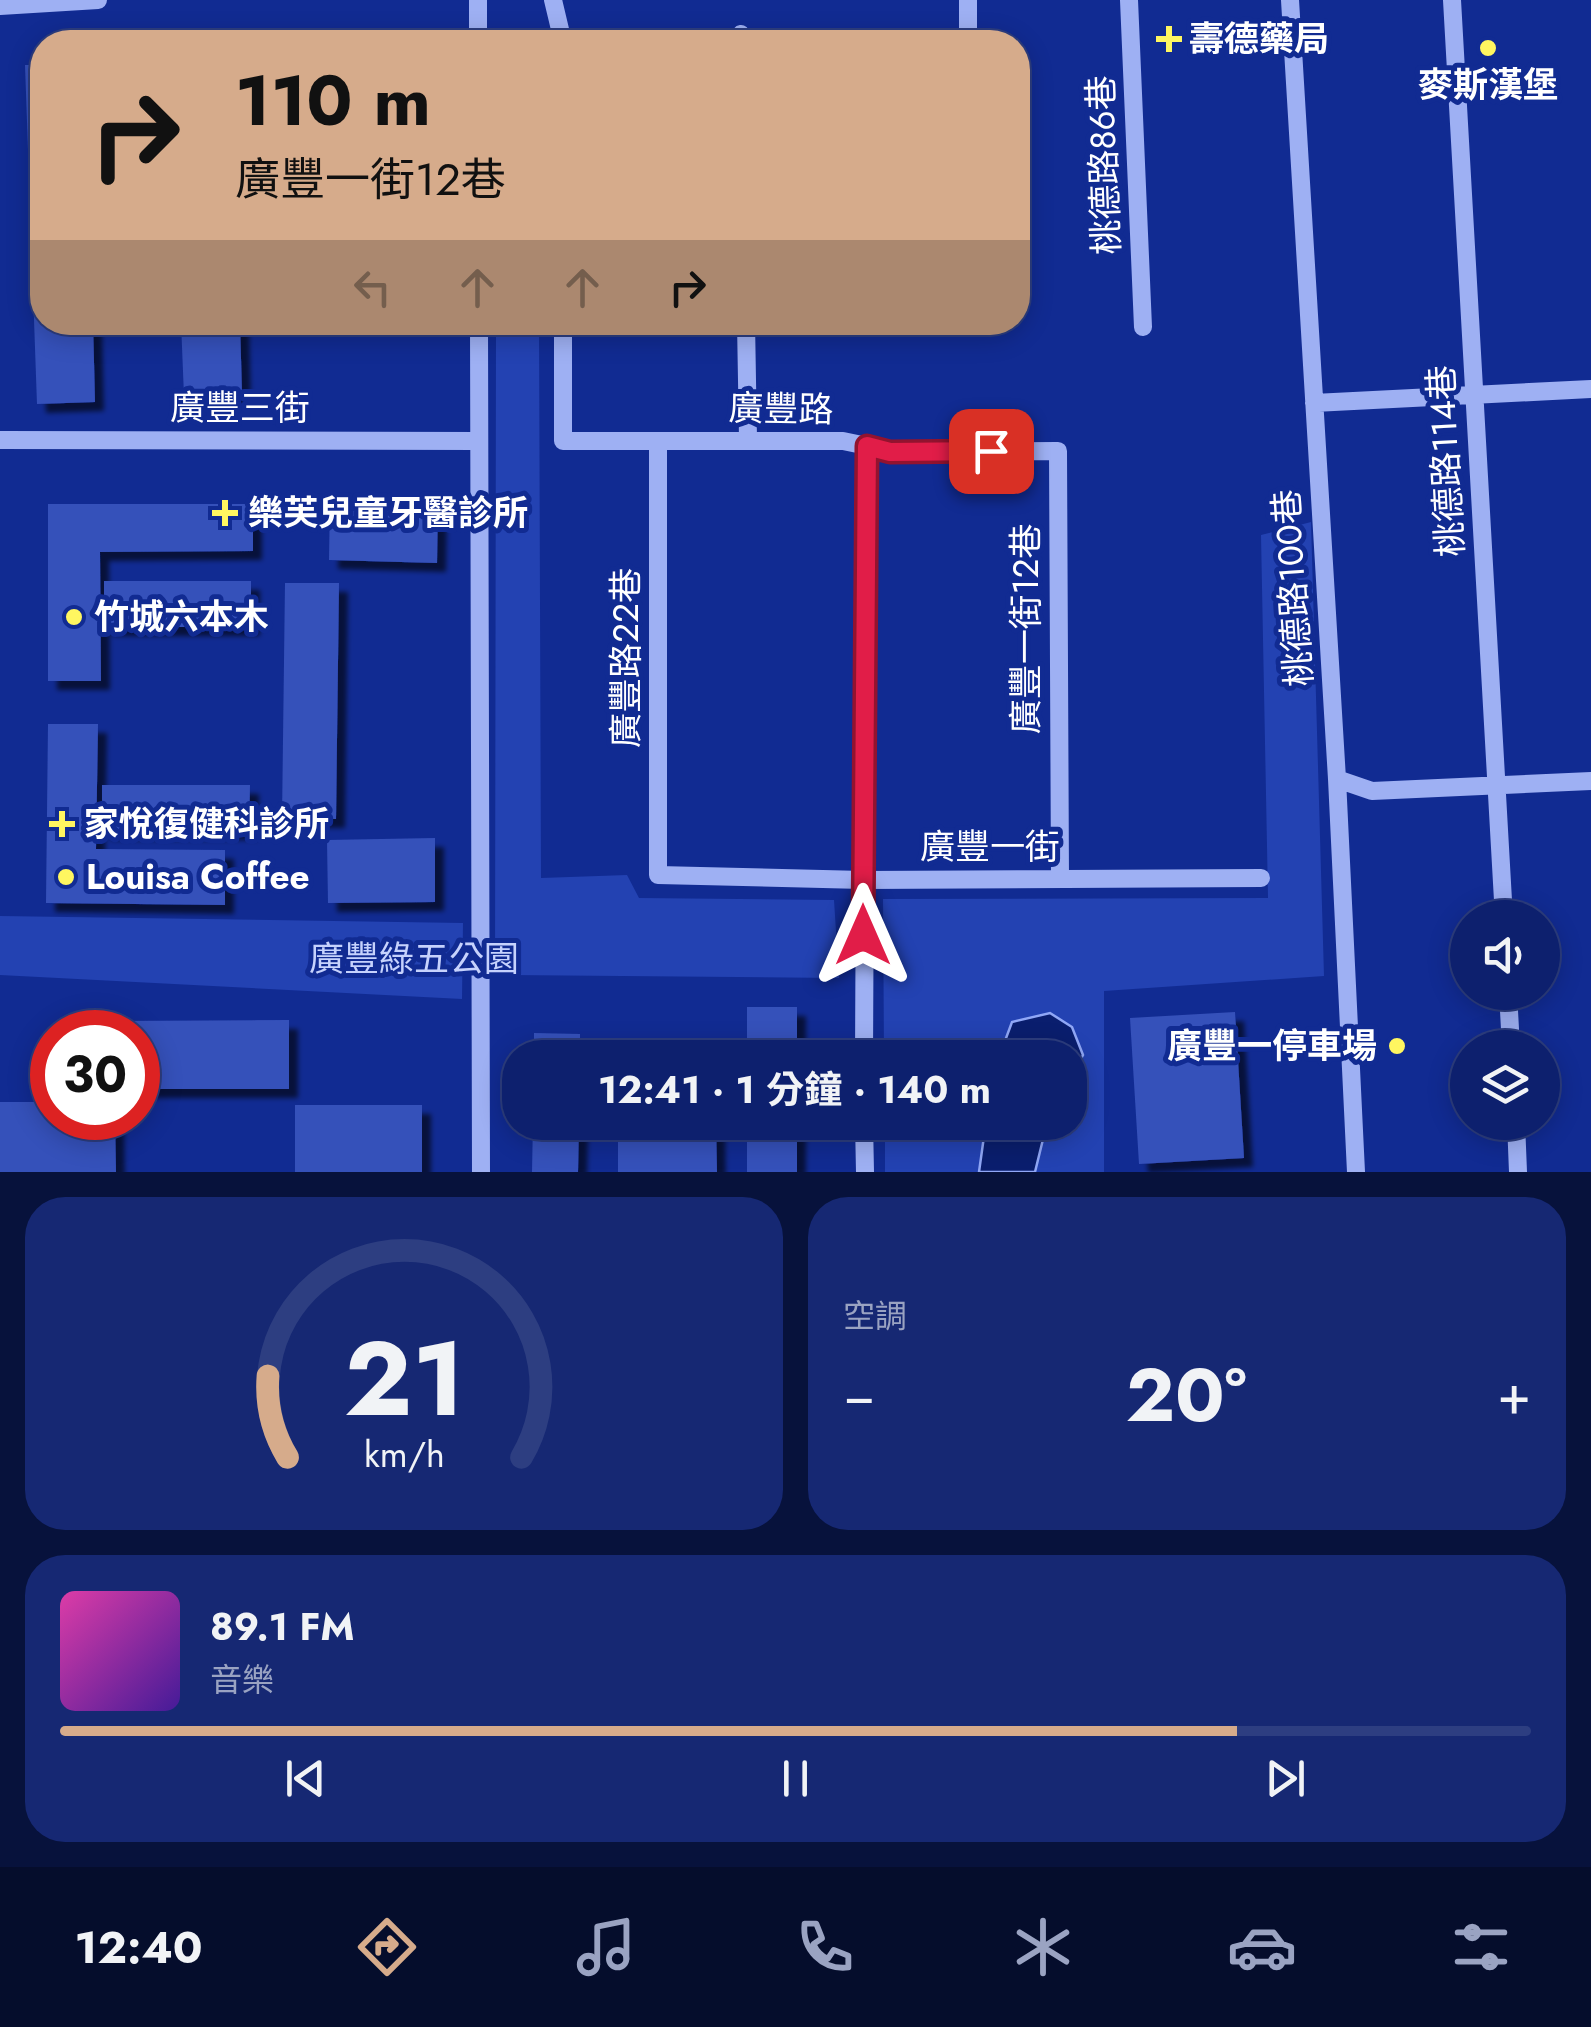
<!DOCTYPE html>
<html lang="zh-TW">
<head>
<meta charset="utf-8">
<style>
	body { margin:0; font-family:Jost,"Noto Sans TC",sans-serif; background:#162873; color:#f1f3f6; height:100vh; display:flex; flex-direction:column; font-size:38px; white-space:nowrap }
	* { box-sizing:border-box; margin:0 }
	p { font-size:32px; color:#9aa3c2 }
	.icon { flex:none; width:55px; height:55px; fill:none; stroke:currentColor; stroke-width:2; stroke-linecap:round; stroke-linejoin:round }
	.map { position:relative; height:1172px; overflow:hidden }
	.panel { display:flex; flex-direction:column; gap:25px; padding:25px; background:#07123c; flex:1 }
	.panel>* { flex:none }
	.guide { position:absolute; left:30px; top:30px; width:1000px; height:305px; border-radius:40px; box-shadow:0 5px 25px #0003,0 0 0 2px #2d3e81; background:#d6ab8b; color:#111; overflow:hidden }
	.tools { position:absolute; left:1450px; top:900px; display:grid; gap:20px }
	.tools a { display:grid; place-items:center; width:110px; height:110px; border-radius:50%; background:#0d206e; box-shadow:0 5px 25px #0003,0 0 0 2px #2d3e81; font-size:50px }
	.speed { position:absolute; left:30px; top:1010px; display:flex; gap:20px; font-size:50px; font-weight:700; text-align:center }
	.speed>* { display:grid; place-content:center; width:130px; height:130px; border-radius:50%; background:#0d206e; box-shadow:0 5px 25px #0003,0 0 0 2px #2d3e81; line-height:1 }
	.speed .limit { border:15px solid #d22; background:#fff; color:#111 }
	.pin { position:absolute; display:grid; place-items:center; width:85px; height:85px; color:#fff; margin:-42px; border-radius:20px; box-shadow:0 5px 15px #0006 }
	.me { position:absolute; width:110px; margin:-55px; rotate:0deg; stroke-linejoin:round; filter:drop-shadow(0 0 8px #0008) }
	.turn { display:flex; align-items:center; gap:35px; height:210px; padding:0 40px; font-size:45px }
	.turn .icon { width:130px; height:130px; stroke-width:2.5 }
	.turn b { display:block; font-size:70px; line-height:85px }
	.lanes { display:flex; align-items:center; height:95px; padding:0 40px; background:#0003; justify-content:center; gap:50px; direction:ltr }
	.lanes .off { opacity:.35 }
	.big { font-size:75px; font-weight:700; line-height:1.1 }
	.panel .card { flex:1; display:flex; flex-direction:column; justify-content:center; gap:15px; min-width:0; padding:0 35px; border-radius:40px; background:#162873 }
	.panel .dial { align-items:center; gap:0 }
	.dial svg { height:260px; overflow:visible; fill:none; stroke:#2d3e81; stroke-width:7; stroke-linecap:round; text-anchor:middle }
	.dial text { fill:#f1f3f6; stroke:none }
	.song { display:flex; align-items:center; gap:30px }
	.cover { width:120px; height:120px; border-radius:15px; background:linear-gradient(135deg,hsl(320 70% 55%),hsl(260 70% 35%)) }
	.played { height:10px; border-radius:5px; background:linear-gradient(90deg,#d6ab8b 80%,#2d3e81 80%) }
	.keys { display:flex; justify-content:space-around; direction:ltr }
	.heat { display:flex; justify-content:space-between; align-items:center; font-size:55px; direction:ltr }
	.panel .tiles { flex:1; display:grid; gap:25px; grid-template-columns:1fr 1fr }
	.card:last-child { grid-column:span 2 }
	.trip { position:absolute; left:502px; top:1040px; width:585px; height:100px; border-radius:40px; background:#0d206e; box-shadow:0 5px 25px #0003,0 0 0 2px #2d3e81; font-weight:700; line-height:100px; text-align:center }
	.tabs { display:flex; height:160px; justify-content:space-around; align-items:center; background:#050d2c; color:#9aa3c2 }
	.tabs .icon { width:70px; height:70px }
	.tabs .on { color:#d6ab8b }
	.tabs b { font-size:45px; color:#f1f3f6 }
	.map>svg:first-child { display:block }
	.green { fill:#2342b2 }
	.water { fill:#0a1e6e; stroke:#90a7f6; stroke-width:2.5 }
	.building { fill:#3551ba; filter:url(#shadow) }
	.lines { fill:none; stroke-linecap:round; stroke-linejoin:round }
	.minor { stroke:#9eb0f3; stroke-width:18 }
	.route-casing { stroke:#92132f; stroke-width:25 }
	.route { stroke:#e11d48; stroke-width:18 }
	.poi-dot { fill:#fff660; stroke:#112b92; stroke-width:4 }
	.labels { text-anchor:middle; stroke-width:10; stroke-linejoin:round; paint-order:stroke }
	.poi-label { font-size:35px; font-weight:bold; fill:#fff; stroke:#112b92; text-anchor:start }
	.street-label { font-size:35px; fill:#fff; stroke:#112b92 }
	.park-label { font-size:35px; fill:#c6d2fd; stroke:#112b92 }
</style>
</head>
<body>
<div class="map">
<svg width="1591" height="1172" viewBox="0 0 1591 1172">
	<defs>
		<filter id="shadow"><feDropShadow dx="9" dy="9" stdDeviation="2.5" flood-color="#0009"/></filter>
	</defs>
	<rect width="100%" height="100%" fill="#112b92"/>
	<path class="green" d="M496 323H539L541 878 627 875 639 898 834 900 839 978 495 975Z
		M1311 522 1324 976 1104 991V1172H885V1123L1070 1122V1058L884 1057 883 899 1268 898 1261 535Z
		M0 916 463 923 462 999 0 975Z"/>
	<path class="water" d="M1050 1013 1072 1027 1083 1055 1070 1079V1058L999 1057 1012 1022Z
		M986 1122 1047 1123 1035 1172H979Z"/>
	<path class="building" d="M25 65H42V322H93L95 402 37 404Z
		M181 322H240L242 394 184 396Z
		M330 499 438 502 437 563 329 560Z
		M48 504H253V551L100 552 101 681H48Z
		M104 581H251V627H104Z
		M285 583H339L336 819H282Z
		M48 724H98L96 849 225 850V905L46 903Z
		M102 785H250L249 831H102Z
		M435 838V902L328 903 327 840Z
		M747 1007H797V1058H747Z
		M1235 1012 1244 1158 1139 1164 1130 1018Z
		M289 1020V1089H138V1032H113V1021Z
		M534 1033 580 1034V1058H534Z
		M0 1102H52V1118H115L116 1172H0Z
		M295 1105H422V1172H295Z
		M533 1122H579L578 1172H532Z
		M618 1122H716L717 1172H618Z
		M747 1122H797V1172H747Z"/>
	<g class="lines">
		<path class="minor" d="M478 0V42
			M553 0 563 42
			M1129 0 1143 327
			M1290 0 1337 779 1356 1172
			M1452 0 1504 918
			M0 6 98 0
			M741 34 742 42
			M968 42V0
			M479 322 481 1172
			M563 322V441H843L867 446 864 1058
			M746 322 748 439
			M1314 403 1591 389
			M0 440 479 441
			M658 441V875L863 880 1261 878
			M867 446 889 452 1058 451 1060 879
			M1337 779 1372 791 1591 781
			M1508 992 1511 1048
			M864 1122 865 1172
			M1516 1122 1518 1172"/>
	</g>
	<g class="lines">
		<g class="route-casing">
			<path id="route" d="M863 935 867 446 890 452 991 451"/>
		</g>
		<use href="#route" class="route"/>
	</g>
	<g class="poi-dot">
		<path d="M1164 24h10v10h10v10h-10v10h-10v-10h-10v-10h10z"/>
		<circle cx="1488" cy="48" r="10"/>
		<path d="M220 498h10v10h10v10h-10v10h-10v-10h-10v-10h10z"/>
		<circle cx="74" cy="617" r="10"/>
		<path d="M57 809h10v10h10v10h-10v10h-10v-10h-10v-10h10z"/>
		<circle cx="66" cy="877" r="10"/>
		<circle cx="1397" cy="1046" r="10"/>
	</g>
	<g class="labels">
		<g class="poi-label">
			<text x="1189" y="51">壽德藥局</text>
			<text x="1488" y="97" text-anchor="middle">麥斯漢堡</text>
			<text x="248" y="525">樂芙兒童牙醫診所</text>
			<text x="94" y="629">竹城六本木</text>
			<text x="84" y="836">家悅復健科診所</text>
			<text x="86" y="889">Louisa Coffee</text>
			<text x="1377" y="1058" text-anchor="end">廣豐一停車場</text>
		</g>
		<g class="street-label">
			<text transform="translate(1104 165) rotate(-92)" y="12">桃德路86巷</text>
			<text x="240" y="420">廣豐三街</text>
			<text transform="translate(781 409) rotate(1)" y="12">廣豐路</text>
			<text transform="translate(1446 461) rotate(-93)" y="12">桃德路114巷</text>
			<text transform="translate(1293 588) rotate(-94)" y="12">桃德路100巷</text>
			<text transform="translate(1026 629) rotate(-90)" y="12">廣豐一街12巷</text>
			<text transform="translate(626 658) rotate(-90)" y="12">廣豐路22巷</text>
			<text x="990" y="859">廣豐一街</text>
		</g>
		<g class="park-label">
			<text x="414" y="971">廣豐綠五公園</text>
		</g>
	</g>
</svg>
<div class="tools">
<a><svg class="icon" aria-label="sound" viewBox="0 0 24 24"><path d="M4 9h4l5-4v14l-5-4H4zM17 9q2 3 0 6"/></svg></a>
<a><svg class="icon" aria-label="layers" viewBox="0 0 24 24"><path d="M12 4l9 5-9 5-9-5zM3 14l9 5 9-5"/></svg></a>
</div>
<div class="speed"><div class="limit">30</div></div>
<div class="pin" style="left:991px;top:451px;background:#d93025"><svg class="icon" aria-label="arrive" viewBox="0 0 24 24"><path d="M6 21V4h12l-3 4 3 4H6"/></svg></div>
<svg class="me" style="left:863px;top:935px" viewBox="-20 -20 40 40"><path d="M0-17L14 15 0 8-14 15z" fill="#e11d48" stroke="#fff" stroke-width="4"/></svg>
<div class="trip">12:41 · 1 分鐘 · 140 m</div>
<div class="guide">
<div class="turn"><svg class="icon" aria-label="right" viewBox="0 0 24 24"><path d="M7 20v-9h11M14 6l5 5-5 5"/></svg><div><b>110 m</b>廣豐一街12巷</div></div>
<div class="lanes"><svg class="icon off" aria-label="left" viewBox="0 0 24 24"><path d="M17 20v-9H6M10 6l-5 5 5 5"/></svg><svg class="icon off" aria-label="ahead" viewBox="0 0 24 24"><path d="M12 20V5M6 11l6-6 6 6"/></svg><svg class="icon off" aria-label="ahead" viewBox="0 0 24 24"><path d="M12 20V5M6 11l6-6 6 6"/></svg><svg class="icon" aria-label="right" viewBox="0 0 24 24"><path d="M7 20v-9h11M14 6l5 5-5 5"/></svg></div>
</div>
</div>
<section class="panel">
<div class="tiles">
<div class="card dial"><svg viewBox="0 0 100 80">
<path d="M14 69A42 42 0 1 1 86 69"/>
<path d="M14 69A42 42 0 0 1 8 44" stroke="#d6ab8b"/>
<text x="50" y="56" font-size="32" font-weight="700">21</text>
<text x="50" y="72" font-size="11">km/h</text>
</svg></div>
<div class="card"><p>空調</p>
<div class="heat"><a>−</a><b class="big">20°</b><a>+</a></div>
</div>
<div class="card">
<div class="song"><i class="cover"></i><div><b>89.1 FM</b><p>音樂</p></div></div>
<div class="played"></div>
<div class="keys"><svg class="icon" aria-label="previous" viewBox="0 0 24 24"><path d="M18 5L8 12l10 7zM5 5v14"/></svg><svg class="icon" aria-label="pause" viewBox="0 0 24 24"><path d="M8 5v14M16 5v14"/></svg><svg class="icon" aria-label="next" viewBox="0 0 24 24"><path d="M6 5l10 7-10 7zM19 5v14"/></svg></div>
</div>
</div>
</section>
<nav class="tabs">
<b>12:40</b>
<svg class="icon on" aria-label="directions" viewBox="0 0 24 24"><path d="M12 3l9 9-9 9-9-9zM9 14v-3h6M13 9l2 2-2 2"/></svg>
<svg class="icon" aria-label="music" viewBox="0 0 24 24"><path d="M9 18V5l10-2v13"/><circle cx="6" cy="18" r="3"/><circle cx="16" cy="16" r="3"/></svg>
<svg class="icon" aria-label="phone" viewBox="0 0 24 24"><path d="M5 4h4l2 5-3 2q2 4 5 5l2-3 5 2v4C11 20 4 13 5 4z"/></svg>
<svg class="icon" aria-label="climate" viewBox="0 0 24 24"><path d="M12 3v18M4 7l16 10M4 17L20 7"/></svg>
<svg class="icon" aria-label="car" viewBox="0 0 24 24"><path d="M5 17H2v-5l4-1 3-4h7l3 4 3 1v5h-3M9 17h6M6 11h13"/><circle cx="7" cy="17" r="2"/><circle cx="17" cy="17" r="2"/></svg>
<svg class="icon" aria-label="filters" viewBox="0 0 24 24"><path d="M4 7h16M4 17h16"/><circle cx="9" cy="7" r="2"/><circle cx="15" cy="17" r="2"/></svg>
</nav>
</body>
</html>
